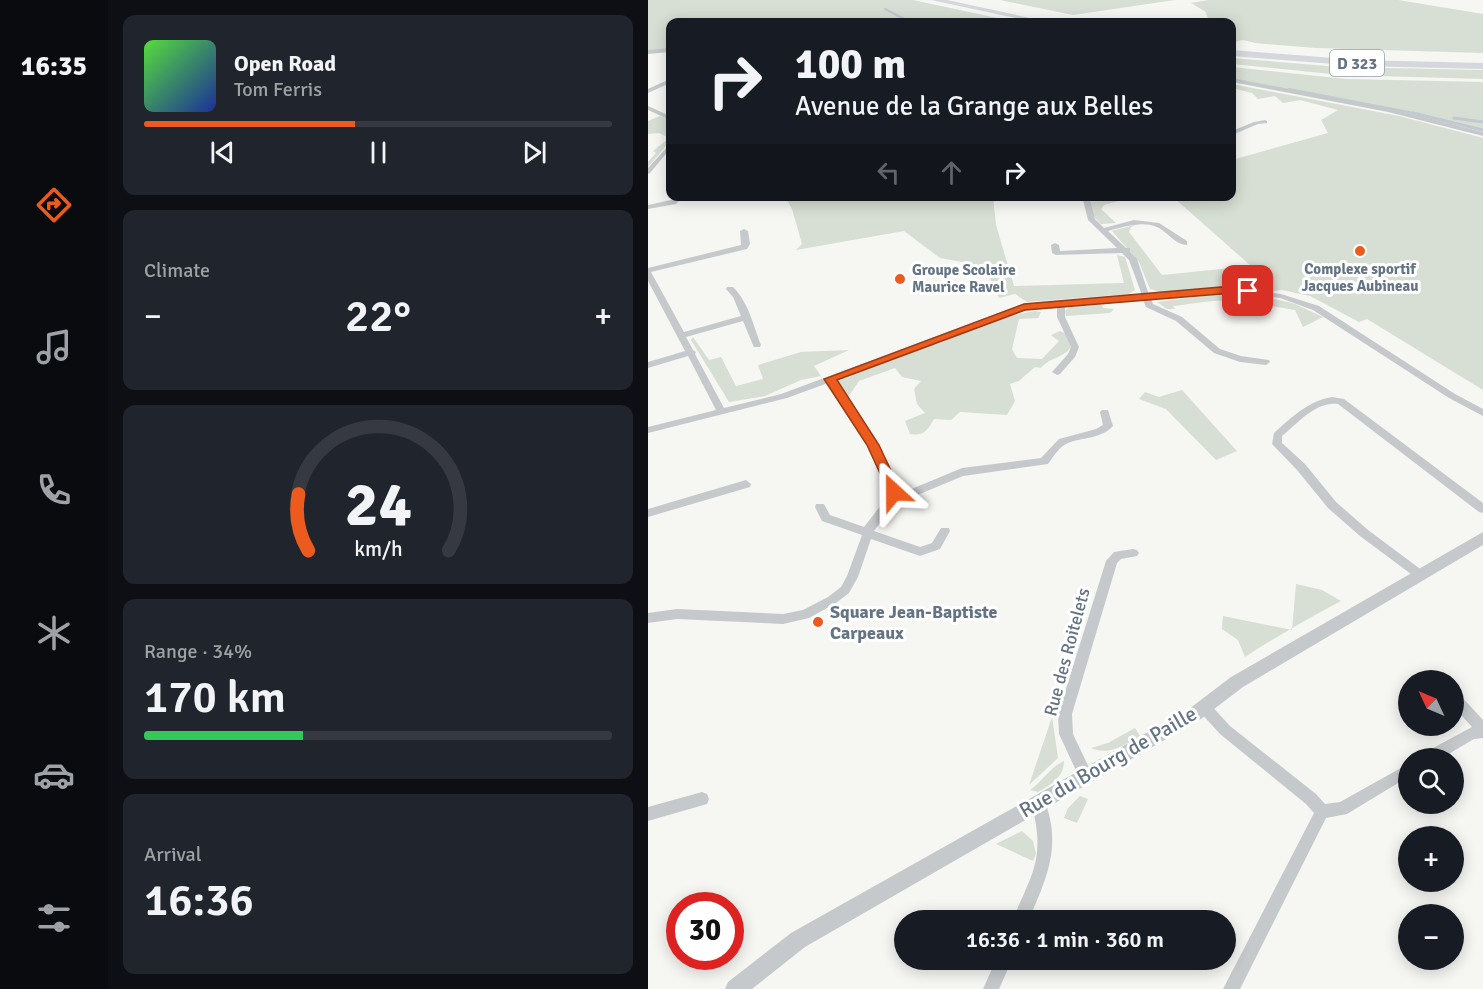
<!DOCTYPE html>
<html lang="en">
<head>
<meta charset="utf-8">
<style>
	body { margin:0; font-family:Signika,sans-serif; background:#20242c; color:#f1f3f6; height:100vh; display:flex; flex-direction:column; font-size:22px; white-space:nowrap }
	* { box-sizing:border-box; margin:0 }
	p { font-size:20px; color:#9ea1a6 }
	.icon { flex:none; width:33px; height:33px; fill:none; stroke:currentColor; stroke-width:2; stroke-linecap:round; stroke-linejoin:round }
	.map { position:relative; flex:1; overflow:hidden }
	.sheet { display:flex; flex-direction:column; gap:15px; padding:15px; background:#0d0f14; width:540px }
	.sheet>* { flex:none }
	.guide { position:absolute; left:18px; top:18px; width:570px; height:183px; border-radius:12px; box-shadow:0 3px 15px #0003; background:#171b24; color:#f1f3f6; overflow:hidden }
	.needle { width:39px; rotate:314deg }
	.fabs { position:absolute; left:750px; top:670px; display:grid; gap:12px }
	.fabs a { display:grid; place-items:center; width:66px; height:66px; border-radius:50%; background:#171b24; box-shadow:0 3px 15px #0003; font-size:30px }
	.speed { position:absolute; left:18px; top:892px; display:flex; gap:12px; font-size:30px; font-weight:700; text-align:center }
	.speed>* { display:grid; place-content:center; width:78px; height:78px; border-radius:50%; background:#171b24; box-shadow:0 3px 15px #0003; line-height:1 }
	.speed .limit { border:9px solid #d22; background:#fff; color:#111 }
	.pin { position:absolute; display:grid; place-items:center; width:51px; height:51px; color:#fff; margin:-26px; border-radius:12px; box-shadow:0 3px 9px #0006 }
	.me { position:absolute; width:66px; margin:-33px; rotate:336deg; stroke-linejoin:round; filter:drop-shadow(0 0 4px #0008) }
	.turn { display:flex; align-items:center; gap:21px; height:126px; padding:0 30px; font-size:27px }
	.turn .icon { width:78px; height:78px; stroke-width:2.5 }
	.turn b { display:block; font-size:42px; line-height:51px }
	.lanes { display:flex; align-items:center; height:57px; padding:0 30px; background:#0003; justify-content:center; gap:30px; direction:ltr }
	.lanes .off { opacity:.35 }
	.big { font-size:45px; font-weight:600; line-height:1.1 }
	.sheet .widget { flex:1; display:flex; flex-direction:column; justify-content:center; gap:9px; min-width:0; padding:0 21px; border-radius:12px; background:#20242c }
	.sheet .dial { align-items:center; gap:0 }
	.dial svg { height:156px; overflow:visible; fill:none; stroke:#363941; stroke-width:7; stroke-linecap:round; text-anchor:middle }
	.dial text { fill:#f1f3f6; stroke:none }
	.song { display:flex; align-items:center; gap:18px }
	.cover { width:72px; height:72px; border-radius:9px; background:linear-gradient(135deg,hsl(110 70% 55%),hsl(230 70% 35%)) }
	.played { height:6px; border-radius:3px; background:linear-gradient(90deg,#ec5a1d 45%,#363941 45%) }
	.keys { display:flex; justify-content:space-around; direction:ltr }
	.heat { display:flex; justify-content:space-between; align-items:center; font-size:33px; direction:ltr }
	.charge { height:9px; border-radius:4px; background:linear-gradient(90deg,#34c759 34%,#363941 0) }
	.trip { position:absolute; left:246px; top:910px; width:342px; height:60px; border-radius:30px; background:#171b24; box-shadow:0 3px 15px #0003; font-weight:600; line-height:60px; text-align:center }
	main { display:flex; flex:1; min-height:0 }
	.dock { display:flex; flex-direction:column; width:108px; justify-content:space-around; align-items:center; background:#090b0e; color:#9ea1a6 }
	.dock .icon { width:42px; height:42px }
	.dock .selected { color:#ec5a1d }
	.dock b { font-size:27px; color:#f1f3f6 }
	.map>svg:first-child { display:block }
	.green { fill:#d7ded3 }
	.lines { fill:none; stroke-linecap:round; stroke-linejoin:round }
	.stream-far1 { stroke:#c0cad0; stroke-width:2 }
	.stream { stroke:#c0cad0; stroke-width:3 }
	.minor { fill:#c6c9cc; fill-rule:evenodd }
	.tertiary { fill:#c6c9cc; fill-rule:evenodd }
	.trunk { fill:#d4d8dd; fill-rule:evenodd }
	.route { fill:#ec5a1d; stroke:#993a13; stroke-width:1.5 }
	.poi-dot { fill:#ec5a1d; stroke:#fff; stroke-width:2 }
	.labels { text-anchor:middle; stroke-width:6; stroke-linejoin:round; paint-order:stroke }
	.far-poi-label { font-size:15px; font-weight:bold; fill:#647485; stroke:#fff }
	.shield { fill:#fff; stroke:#929eaa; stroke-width:1.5 }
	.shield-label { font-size:16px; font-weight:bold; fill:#647485 }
	.poi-label { font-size:18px; font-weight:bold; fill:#647485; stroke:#fff; text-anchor:start }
	.street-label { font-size:18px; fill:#647485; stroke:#fff }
	.near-street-label { font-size:21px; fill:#647485; stroke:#fff }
</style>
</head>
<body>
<main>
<nav class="dock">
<b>16:35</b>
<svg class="icon selected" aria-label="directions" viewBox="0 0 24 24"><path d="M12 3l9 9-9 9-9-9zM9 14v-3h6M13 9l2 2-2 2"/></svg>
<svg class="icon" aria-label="music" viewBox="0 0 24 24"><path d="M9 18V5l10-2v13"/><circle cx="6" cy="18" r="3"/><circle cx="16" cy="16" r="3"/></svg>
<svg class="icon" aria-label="phone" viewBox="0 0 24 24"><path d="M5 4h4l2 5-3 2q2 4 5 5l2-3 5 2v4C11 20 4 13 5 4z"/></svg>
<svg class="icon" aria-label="climate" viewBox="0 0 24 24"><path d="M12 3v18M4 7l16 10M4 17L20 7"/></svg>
<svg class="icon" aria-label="car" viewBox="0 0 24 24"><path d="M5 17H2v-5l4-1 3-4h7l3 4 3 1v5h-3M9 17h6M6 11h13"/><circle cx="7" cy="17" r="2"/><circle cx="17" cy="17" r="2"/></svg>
<svg class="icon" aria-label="filters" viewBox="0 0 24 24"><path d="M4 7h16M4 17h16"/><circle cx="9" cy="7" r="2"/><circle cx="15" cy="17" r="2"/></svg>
</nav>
<section class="sheet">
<div class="widget">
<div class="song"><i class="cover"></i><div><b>Open Road</b><p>Tom Ferris</p></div></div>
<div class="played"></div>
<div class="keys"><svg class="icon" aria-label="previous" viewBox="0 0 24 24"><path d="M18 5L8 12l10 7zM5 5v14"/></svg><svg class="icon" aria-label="pause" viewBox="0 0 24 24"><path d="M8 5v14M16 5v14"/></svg><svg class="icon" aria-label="next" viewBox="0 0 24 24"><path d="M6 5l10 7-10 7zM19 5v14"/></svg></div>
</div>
<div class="widget"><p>Climate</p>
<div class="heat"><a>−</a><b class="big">22°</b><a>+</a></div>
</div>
<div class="widget dial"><svg viewBox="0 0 100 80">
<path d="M14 69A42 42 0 1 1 86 69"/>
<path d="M14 69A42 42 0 0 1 9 40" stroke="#ec5a1d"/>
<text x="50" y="56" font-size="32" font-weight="700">24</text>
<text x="50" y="72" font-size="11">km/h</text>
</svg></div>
<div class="widget"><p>Range · 34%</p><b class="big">170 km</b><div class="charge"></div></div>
<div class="widget"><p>Arrival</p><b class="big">16:36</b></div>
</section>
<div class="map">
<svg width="835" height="989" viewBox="0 0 835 989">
	<rect width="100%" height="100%" fill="#f6f6f3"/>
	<path class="green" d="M0 0H265L368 22H22V50L0 52Z
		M352 0H527L425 15Z
		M561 0H750L835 14V53L668 48 607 43 595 40 586 42 584 40V22H561L558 12 543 3Z
		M584 58 691 67 835 70V79L693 75 584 64Z
		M584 67 698 79 835 82V132L728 106 584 79Z
		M584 84 751 116 835 138V390L719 319 711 322 662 296 634 290 626 291 591 287 514 293 502 289 491 262 464 231 490 224 483 227 481 232 514 275 603 266 525 197 584 196V160L680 133 673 120 690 110 652 100 635 103 627 96 610 99 604 93 584 88Z
		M12 116 22 120V141L0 167V162L8 153 5 151 21 138 11 133 0 134V121Z
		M142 196 345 197 348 225 366 286 476 283 469 255 477 257 487 290 481 294 379 302 367 294 351 298 336 266 292 258 256 231 148 250 154 244 144 209 138 198Z
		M443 197H485L456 205 453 209 468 223 453 224C444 216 441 208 443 197Z
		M573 294 609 295 612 304C584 296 553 303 525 306L527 309H519L509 302Z
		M619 297 647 304 675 317 655 327 647 310 618 305Z
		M454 305 455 308 466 309 462 313 418 316 417 311 421 307Z
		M387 311 393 312 390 318 371 319 364 349 369 358 394 359 411 341 403 335 412 331 418 334 423 347C414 359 402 357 393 368L387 367 371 381 362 384 367 401 359 415 312 412 303 420 286 419C279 431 276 436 262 434L257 421 277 413 269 404 266 389 273 381 254 377 247 368 211 381 200 397 188 382 280 345C292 346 303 337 314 332 338 324 362 315 387 311Z
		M45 337 61 360 73 357 88 386 115 379 110 365 153 352 201 350 166 366 173 376 153 380 117 396 81 402 43 340Z
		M534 390 589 451 568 460 518 409 491 399 497 392 511 397Z
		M648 584 674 590 693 601C661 618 628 637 597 657L590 640 574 629 575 616 644 630Z
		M404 717 410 758 381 785Z
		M487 728 492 736C476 745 461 756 443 748L460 743Z
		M416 761C416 777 403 785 390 792L382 790C395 781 402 767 416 761Z
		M432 796 440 799 429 823 416 818 420 808Z
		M374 831 385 841 388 854 385 861 348 844Z"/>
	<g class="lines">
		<path class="stream-far1" d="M237 9 262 22
			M641 89 771 114"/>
		<path class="stream" d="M765 113 835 130
			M806 118 835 122"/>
		<path class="minor" d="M22 79V83L0 93V89Z
			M0 106 22 116V120L0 110Z
			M617 120 619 121V123L610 124 584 135V131L606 122Z
			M22 144V149L2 173 0 174V168Z
			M27 196H35L28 204 0 209V205L23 200Z
			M434 196H441L447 219 456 228 486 220 511 223 539 241V245C528 245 520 233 511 228 495 220 476 227 460 231L478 248H482V252L489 259 501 295 581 288 633 294 671 306 807 394 835 409V416L801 398 665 310 632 298 581 292 503 299 505 304 534 317 572 349 593 356 621 360 622 362 618 365 592 362 566 353 528 321 498 307 495 300 417 307V317L431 347 427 357 412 374 409 375 404 372 420 354 423 347 409 317V308L371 311 187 380 224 435 254 493 314 468 393 458 411 439 448 429 455 425 452 412 454 410H460L465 426C453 439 435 437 420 443 412 446 405 457 400 464L315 476 255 501 241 511 226 531 272 547 284 543 293 528H301L302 531 292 549 272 556 223 539 210 577 201 593 188 603 161 618 135 624 29 619 0 623V613L29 609 135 614 155 610 180 597 193 587 199 576 214 535 174 521 167 507 168 504H176L182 515 216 527 233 505 245 497 215 436 180 383 139 398 0 433V427L68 410 40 356 0 368V362L37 351 0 281V268L93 245 92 231 96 229 100 231 102 244 99 249 3 272 36 332 93 316 85 297 78 289 79 287H85C101 303 105 325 113 345L112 347H106L105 345 95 321 38 337 45 350 48 352 47 354 76 408 133 394 367 307 409 303 413 301 417 302 494 295 481 260 474 253 408 255 404 253 403 245 407 243 411 245 412 251 469 248 440 220Z
			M684 397 696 399 835 503V513L831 512 690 404C668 401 650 423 634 436V443L657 464 688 502 720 530 775 571 777 574 775 577 771 579 767 577 712 536 680 508 649 470 624 444 626 433C644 417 660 401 684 397Z
			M98 480 103 484 102 487 0 517V509Z
			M485 549 489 550 491 553 489 556 473 559 469 563 424 714 425 734 444 774 442 779 437 781 432 779 411 734 410 714 458 561 466 552Z
			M807 693 812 695 835 720V738L826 739 792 759H772L774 754 824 727 806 707V694Z
			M556 701 561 703 582 726 668 794 677 804 692 802 760 764V777L699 814 678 818 592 989H575L666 813 658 804 572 734 551 711 550 707 551 703Z
			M54 792 59 794 61 799 59 804 0 821V807Z
			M390 795 395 797C415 844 399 878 380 921H364C385 871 398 858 383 802L385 797Z
			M348 960H364L351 989H335Z"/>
		<path class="tertiary" d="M22 48V52L0 54V50Z
			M584 78 740 108 835 132V136L740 112 584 82Z
			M835 532V545L595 687 553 719 157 947 104 989H77L80 982 143 933 541 709 583 677Z"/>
		<path class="trunk" d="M283 0H299L401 22H387Z
			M584 50 711 60 835 63V69L711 66 584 56Z"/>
	</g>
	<path class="route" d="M573 287 600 288 605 291 600 294H573L377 310 189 380 231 445 253 492 246 497 242 495 219 445 176 379 376 304Z"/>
	<g class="poi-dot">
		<circle cx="712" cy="251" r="6"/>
		<circle cx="252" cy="279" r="6"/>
		<circle cx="170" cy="622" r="6"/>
	</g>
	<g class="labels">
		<g class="far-poi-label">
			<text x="712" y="274">Complexe sportif<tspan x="712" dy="17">Jacques Aubineau</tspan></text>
			<text x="264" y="275" text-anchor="start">Groupe Scolaire<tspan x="264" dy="17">Maurice Ravel</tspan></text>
		</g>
		<rect class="shield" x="682" y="50" width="54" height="26" rx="4.5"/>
		<g class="shield-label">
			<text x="709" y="69">D 323</text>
		</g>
		<g class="poi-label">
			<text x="182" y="618">Square Jean-Baptiste<tspan x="182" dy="21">Carpeaux</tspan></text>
		</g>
		<g class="street-label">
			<text transform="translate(419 652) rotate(-75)" y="6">Rue des Roitelets</text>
		</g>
		<g class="near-street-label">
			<text transform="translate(460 762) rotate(-30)" y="7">Rue du Bourg de Paille</text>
		</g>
	</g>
</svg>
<div class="fabs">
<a><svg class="needle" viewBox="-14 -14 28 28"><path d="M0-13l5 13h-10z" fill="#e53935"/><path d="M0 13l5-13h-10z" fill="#9ea1a6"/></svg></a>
<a><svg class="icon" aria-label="search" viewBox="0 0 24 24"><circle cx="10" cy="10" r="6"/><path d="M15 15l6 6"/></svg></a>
<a>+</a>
<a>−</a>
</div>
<div class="speed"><div class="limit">30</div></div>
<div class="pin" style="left:600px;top:291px;background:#d93025"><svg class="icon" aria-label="arrive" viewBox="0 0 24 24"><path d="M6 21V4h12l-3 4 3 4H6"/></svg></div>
<svg class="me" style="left:246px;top:492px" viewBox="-20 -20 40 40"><path d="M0-17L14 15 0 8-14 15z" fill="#ec5a1d" stroke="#fff" stroke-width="4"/></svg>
<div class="trip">16:36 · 1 min · 360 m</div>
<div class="guide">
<div class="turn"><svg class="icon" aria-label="right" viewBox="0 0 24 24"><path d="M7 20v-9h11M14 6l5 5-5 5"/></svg><div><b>100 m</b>Avenue de la Grange aux Belles</div></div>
<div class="lanes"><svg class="icon off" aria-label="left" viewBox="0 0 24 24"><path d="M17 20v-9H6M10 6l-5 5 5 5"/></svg><svg class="icon off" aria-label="ahead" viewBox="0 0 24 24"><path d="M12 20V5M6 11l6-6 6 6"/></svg><svg class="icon" aria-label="right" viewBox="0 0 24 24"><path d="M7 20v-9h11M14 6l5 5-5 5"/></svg></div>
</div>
</div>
</main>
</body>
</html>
